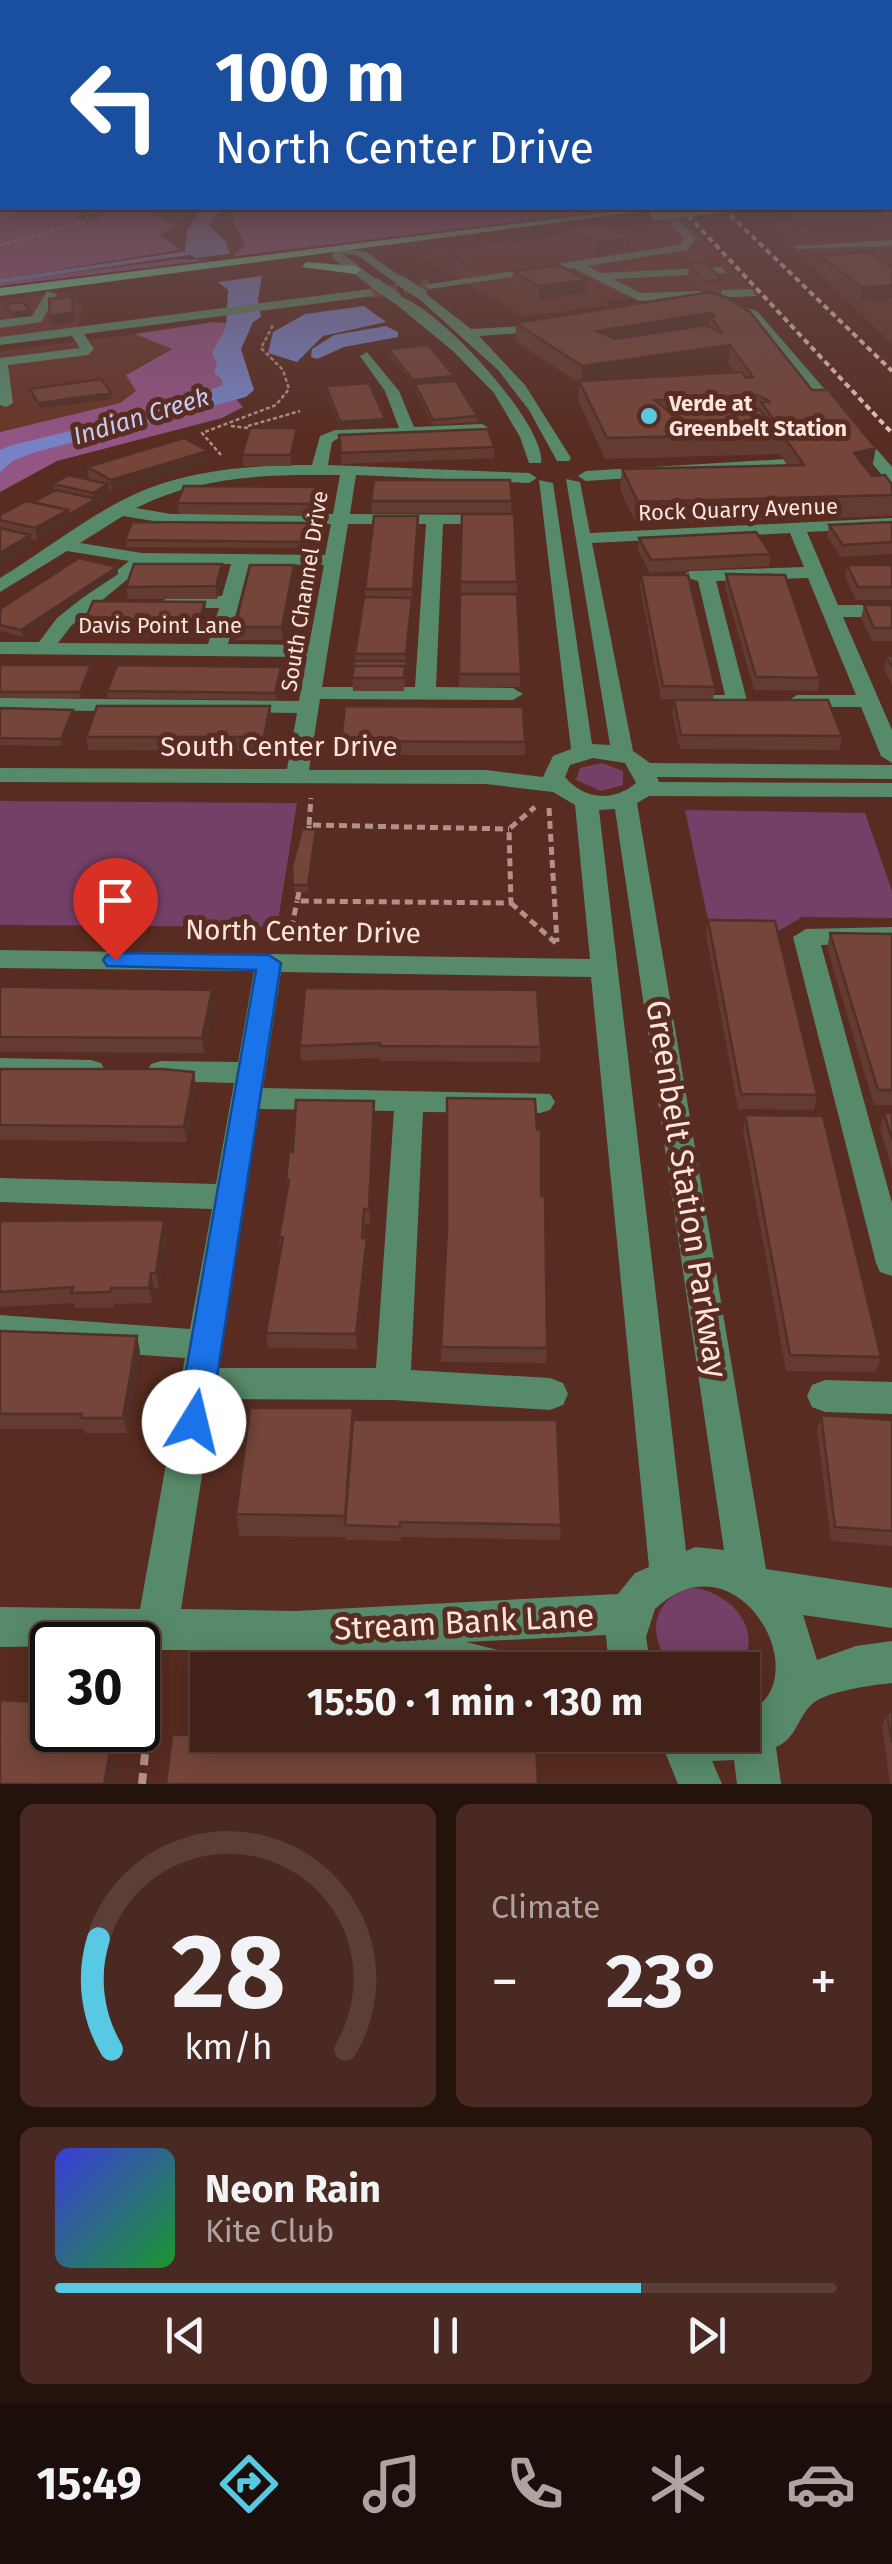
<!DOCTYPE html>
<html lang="en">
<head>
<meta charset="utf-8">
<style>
	body { margin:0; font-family:"Fira Sans",sans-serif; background:#492921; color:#f1f3f6; height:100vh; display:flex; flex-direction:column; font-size:38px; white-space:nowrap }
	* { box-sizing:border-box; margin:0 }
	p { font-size:32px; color:#aea3a2 }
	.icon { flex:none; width:55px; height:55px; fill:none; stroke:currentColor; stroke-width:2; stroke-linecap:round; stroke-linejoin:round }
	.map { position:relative; height:1784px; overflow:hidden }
	.sheet { display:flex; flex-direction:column; gap:20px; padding:20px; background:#24120d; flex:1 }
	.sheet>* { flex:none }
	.banner { position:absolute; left:0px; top:0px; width:892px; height:210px; box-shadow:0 5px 25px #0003,0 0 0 2px #5a3e37; background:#1a4fa0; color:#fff; overflow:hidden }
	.speed { position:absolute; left:30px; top:1622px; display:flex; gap:20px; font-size:50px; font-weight:700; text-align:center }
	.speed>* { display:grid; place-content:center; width:130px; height:130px; border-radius:50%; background:#422118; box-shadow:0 5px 25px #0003,0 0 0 2px #5a3e37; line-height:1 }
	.speed .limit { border:5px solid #111; border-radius:15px; background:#fff; color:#111 }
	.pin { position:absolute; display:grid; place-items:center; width:85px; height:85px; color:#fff; margin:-102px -42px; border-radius:50% 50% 50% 0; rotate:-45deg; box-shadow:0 0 10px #0007 }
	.pin .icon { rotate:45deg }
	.me { position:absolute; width:110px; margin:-55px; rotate:9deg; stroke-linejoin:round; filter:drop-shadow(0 0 8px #0008) }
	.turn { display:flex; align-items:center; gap:35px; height:210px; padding:0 50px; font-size:45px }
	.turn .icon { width:130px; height:130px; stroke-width:2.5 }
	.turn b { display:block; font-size:70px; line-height:85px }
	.big { font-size:75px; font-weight:700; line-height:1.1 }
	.sheet .widget { flex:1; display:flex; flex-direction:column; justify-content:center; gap:15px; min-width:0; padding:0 35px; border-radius:15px; background:#492921 }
	.sheet .dial { align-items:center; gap:0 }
	.dial svg { height:260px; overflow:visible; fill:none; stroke:#5a3e37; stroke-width:7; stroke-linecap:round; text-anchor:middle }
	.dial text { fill:#f1f3f6; stroke:none }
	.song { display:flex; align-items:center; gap:30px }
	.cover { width:120px; height:120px; border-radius:15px; background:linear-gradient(135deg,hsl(240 70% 55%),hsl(130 70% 35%)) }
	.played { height:10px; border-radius:5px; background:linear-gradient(90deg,#58c9e3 75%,#5a3e37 75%) }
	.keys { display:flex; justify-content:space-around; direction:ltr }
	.heat { display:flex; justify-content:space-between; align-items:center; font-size:55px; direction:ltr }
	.sheet .tiles { flex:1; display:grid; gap:20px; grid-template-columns:1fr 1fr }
	.widget:last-child { grid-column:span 2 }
	.trip { position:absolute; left:190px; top:1652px; width:570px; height:100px; border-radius:0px; background:#422118; box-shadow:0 5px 25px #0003,0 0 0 2px #5a3e37; font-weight:700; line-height:100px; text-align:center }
	.tabs { display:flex; height:160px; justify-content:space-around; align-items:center; background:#1a0d0a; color:#aea3a2 }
	.tabs .icon { width:70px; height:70px }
	.tabs .current { color:#58c9e3 }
	.tabs b { font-size:45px; color:#f1f3f6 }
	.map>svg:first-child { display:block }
	.built { fill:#683629 }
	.green { fill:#744068 }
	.forest { fill:#925584 }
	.water { fill:#7782c5 }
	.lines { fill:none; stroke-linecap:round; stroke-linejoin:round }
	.stream { stroke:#7782c5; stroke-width:4 }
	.minor-tunnel { stroke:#71483c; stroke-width:11; stroke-dasharray:11 6; stroke-linecap:butt }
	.path-far2 { stroke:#b29187; stroke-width:2.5; stroke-dasharray:4 2.5; stroke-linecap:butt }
	.path-far1 { stroke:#b29187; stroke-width:5; stroke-dasharray:8 5; stroke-linecap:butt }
	.path { stroke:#b29187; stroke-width:8; stroke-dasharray:11 8; stroke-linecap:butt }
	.minor { fill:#578a6a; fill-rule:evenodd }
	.major { fill:#69d898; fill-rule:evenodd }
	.rail { stroke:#e4c9c1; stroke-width:4; stroke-dasharray:6 4; stroke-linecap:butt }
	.minor-bridge { stroke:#578a6a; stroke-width:11 }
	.major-bridge { stroke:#69d898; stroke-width:11 }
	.wall { fill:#643b30; fill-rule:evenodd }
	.shaded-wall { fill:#513027 }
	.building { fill:#744538; stroke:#513027; stroke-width:2.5; fill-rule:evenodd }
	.route { fill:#1a73e8; stroke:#114b97; stroke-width:2.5 }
	.poi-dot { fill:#58c9e3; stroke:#582c20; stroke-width:4 }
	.labels { text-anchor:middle; stroke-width:10; stroke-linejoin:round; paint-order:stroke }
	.far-poi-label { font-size:22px; font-weight:bold; fill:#fce4dd; stroke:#582c20; text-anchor:start }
	.far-street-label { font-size:22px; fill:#fce4dd; stroke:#582c20 }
	.far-water-label { font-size:25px; font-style:italic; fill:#c4cbf1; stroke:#582c20 }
	.street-label { font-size:28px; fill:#fce4dd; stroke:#582c20 }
	.near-street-label { font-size:32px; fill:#fce4dd; stroke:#582c20 }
</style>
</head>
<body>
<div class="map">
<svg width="892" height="1784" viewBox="0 0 892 1784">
	<rect width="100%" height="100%" fill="#582c20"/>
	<path class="built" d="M892 202V344L758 213 890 208Z
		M684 219 760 296 630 298 606 301 608 306 522 316 417 255Z
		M68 292 83 308 76 332 0 341V301Z
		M135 334 172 349 132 370 136 391 120 403 0 432V351Z"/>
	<path class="green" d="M602 763 623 771V785L601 791 576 780 580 768Z
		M0 801 297 803 277 927 0 925Z
		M685 810 865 813 892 891V918L802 917 770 936 711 934Z
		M695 1588C734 1594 768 1635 736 1670H677C644 1642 650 1595 695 1588Z"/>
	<path class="forest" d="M0 193 2 208H75L81 211 77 219 87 223 100 217 105 208H159L147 213 175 226 160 235 180 250 0 279Z
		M234 208H628L236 256 233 254 246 246 233 223Z
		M178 259 209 260 0 286V282Z
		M214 322 238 324 227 389 243 407 222 418 57 461 0 492V432L120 403 136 391 126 375 172 349 135 334Z"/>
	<path class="water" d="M202 208H222L209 225 226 242 230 254 195 258 185 251 187 231Z
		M262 276 258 300 261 317 253 322 241 349 254 390 246 397 36 452 14 460 0 472V450L9 446 175 405 222 385 223 381 214 372 217 364 212 353 226 327 228 290 218 282Z
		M364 306 386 322 323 336 297 362 268 353 273 332 305 314Z
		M386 326 398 332V337L344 347 317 359 311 357 312 349 334 335Z"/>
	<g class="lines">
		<path class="stream" d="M0 281 195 252"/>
		<path class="minor-tunnel" d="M370 293 430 285"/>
		<path class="path-far2" d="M0 245 84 222 94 208
			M231 426 255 429
			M248 426 300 411
			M221 455 202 433 276 405 289 389 283 370 261 348 273 325"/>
		<path class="path-far1" d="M549 808 557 942
			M309 825 311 798
			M309 834V825L509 829
			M299 892 297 901 511 903 509 829 535 807
			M511 903 557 944
			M289 941 297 901"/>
		<path class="path" d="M142 1784 154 1663"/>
		<path class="minor" d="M658 208H668L696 239 687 250 587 266 601 273 722 267 726 273 613 279 641 293 752 289 756 296 639 301 573 268 430 289 424 285 679 245 684 239Z
			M892 240V246L799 249 793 246Z
			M334 247 365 251 407 281 397 284 358 256 342 253 382 284 372 287 332 258Z
			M370 289 374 296 84 334 94 349 88 355 8 365 13 403 6 407 0 405V358L80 348 72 336 0 345V337Z
			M421 290 471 329 555 324 550 331 479 336 525 385 571 458 569 461H557L529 410 498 370 417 297Z
			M47 291 57 294 41 322 0 328V320L32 316Z
			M392 295C428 294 547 424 541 463H529L520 437 494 393 453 351 392 301Z
			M719 301 757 311 892 467V482L886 480 749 317 715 308Z
			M367 352 399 391 414 427 482 424 490 429 482 434 337 439 332 442 328 465 529 473 537 478 529 483 356 475 350 514 499 515 502 519 493 524H443L436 687 513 688 523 694 513 700 320 699 309 770H486L543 777 553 756 571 749 539 480 553 483 592 744 610 745 566 479 580 482 590 533 892 518V528L807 532 838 605H892V617H843L892 730V763L881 756 861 707H797L787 701 797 695H856L808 578 716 581 747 701C736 711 707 711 696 701L706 695H725L698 581 681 576 690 571 804 567 790 533 592 543 633 751 650 763 892 765V779L657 777 659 782 892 783V797L649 796 637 803 766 1569 892 1588V1628L803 1615 817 1660 856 1646 892 1641V1683C873 1685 826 1691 812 1704 797 1718 797 1738 776 1747L781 1784H737L734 1760 712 1761 722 1784H678L658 1735H742V1714C824 1689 741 1528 655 1609L646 1637 651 1670H609L606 1635 466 1642 518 1655 524 1670C474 1670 359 1679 320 1650H157L138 1649V1645L0 1647V1607L140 1609 185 1358 0 1345V1315L190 1329 212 1209 0 1202V1178L216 1184 234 1083 161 1081 151 1078 147 1071 151 1064 161 1061 238 1062 254 971 0 968V950L590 959 575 805 553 792 486 784 0 782V768L287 769 297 713 0 710V698L299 701 307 657 0 654V642H39L57 618 129 561 67 551 0 592V578C53 546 106 500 167 482 213 468 264 465 312 465L320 436 335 430 399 428 385 391 360 356ZM311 475H340L333 514H171L136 508C191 480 250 475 311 475ZM123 516 171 524H331L325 555 142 553 80 543ZM348 524H426L415 687H322ZM147 563 231 564 222 596H170L161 602 170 608H219L208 644 58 643 71 626ZM249 564 324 565 309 645 228 644ZM593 758 625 763 636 783C614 802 584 800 565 777L570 765ZM615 809 724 1550 695 1547 686 1551 599 810ZM281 972 591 977 649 1567 635 1573 618 1594 296 1611 181 1609 214 1399 393 1400 550 1410 563 1405 568 1394 563 1383 550 1378 411 1370 423 1112 540 1113 550 1110 555 1102 550 1094 263 1088ZM259 1109 394 1111 376 1368H219Z
			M786 459 794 464 792 467 586 481 578 476 586 471Z
			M892 927V943L821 945 892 1203V1276L880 1272 876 1263 793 937 806 929Z
			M0 1058 91 1060 101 1063 105 1070 101 1077 91 1080 0 1078Z
			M825 1380 892 1382V1414L825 1412 812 1407 807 1396 812 1385Z"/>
		<path class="major" d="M641 208H667L0 296V288Z
			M306 262 355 266 361 270 355 274 302 267Z"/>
		<path class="rail" d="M681 208 892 433
			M723 208 892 371"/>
		<path class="minor-bridge" d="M401 281 421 294
			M376 284 396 298"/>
		<path class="major-bridge" d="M656 215 716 208"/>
	</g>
	<path class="wall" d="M773 208H889L892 210V235L796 238 772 216Z
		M560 230 629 250 596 255 560 242Z
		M820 256 892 268V299L860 301 818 269Z
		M449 257 468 267V271L461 272 449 262Z
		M689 263 722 280 721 294H715L872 468 867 470 872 476 892 485V516L636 524 620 490 622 469 787 465 780 454 605 459 578 400 579 383 515 341 516 323 703 293 688 276ZM728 363 734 373 625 378Z
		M513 271 586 280V293L539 300 513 284Z
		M388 349 454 381 477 416V422L433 425 415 389V385L388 354Z
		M326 386 386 424 340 428 326 391Z
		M297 428V439L291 466H243L242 455Z
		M339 435 494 447V458L342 464Z
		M210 462 112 492 109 490 110 496 97 504V505L37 540 31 539 32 547 0 566V515L33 502 54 491 53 484 93 481 89 478 87 467Z
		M316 499 312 516 179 514 177 503Z
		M371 501H512L511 513H372Z
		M462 514 517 582 520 687H459Z
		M892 522V554L841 557 827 537 829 525Z
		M309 523 307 548 126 547 125 540Z
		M418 528 404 691H353L352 672 356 661 355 654 365 597V589Z
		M639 538 771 554 769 566 650 573 638 550Z
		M294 565 295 577 283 640H236L235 627Z
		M847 565H892V600H856L845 577Z
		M117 567 118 574 23 637 0 631V609Z
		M726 574 820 678 818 691 754 690 725 587Z
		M641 575 715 687 713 700 842 736 840 750 680 749 672 713 674 700H708L661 699 640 587Z
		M223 576 217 599H128L126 587Z
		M205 602 206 614 199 637 86 636 84 623Z
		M864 605H892V641H872L861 618Z
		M886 655 892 656V686L884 668Z
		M0 665H91L92 672 81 698H0Z
		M282 673 276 700 108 698 107 691Z
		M270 706 271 720 266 751 88 750 86 737Z
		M0 708 73 710 74 717 62 746 0 745Z
		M341 741 525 742V755H342Z
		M316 830V837L308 892H294L292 867Z
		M708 920 817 1095 814 1110 738 1109 706 934Z
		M830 933 892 934V1105H874L827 948Z
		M0 987 214 1005 204 1053 0 1052Z
		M537 990 541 1047 540 1062 380 1061V1058L301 1061 300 1046Z
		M0 1069 196 1087 187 1142 0 1140Z
		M374 1101 370 1224H365L364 1238 368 1253 357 1349 268 1348 266 1333 280 1252 279 1237 287 1193 286 1180 293 1152Z
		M884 1113H892V1169L880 1128Z
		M745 1115 881 1357 876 1372 786 1371 743 1130Z
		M541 1196 547 1348 546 1363 441 1362V1347Z
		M164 1220 167 1235 159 1288H154L152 1303 114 1304 113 1308H75L74 1303 0 1307V1221Z
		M0 1331 140 1351 127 1433H85L84 1429H0Z
		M353 1408 354 1420 561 1525 560 1540 401 1537V1541L346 1540V1537L239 1536 236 1514Z
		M821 1415 892 1420V1546L831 1541 817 1430Z
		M887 1713H892V1784H890L882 1727Z"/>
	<path class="shaded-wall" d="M630 238 629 250 596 255 597 242Z
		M586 280V293L539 300V286Z
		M892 285V299L860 301 862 287Z
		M72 297 74 322 52 326 50 316Z
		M30 311 31 316 13 318 12 313Z
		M710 313 708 330 596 349 597 331Z
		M730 345 728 363 581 385 582 366Z
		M454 376V381L413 386V380Z
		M111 393V399L39 409 38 403Z
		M385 419 386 424 340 428V422Z
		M297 428V439L291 466V455Z
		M876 448 872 468 851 473 854 453Z
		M208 451 210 462 112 492 111 480Z
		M108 484 110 496 97 504V505L37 540 35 528 68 510 94 501 93 493Z
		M316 487V499L312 516V504Z
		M30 535 32 547 0 566V553Z
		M222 564 223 576 217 599 216 586Z
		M294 565 295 577 283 640 282 627Z
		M117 567 118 574 23 637 21 630Z
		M412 598V610L406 679V654Z
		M205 602 206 614 199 637 198 624Z
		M91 665 92 672 81 698 80 692Z
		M281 667 282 673 276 700 275 693Z
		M270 706 271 720 266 751 264 737Z
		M73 710 74 717 62 746 61 739Z
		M316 830V837L308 892V885Z
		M212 990 214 1005 204 1053 202 1038Z
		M194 1072 196 1087 187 1142 184 1127Z
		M374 1101 375 1116 370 1224 369 1209Z
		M164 1220 167 1235 159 1288 156 1273Z
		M367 1238 368 1253 357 1349 356 1334Z
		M151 1273 154 1288 152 1303 149 1288Z
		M137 1336 140 1351 127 1433 123 1418Z
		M114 1730H120L110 1784H104Z"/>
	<path class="building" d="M777 208H889L892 210V223L797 225Z
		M602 224 630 238 597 242 560 230Z
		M869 252 892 268V285L862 287 820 256Z
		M449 257H456L468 267 461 268Z
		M689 263H706L722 280 705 281Z
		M559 265 586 280 539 286 513 271Z
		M710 292 728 298 750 312 812 390H828L876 448 854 453 872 476 885 475 892 485V495L638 502 622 469 804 465 782 434 607 438 579 381 742 372 745 378 753 377 730 345 582 366 516 323ZM710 313 716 316H710L722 333 706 325 615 339 597 331ZM757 395 771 402H761L773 419H767L759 409 668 411 655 400Z
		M72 297 73 312 50 316 49 299Z
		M23 302 30 311 12 313 5 304Z
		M428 345 454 376 413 380 388 349Z
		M101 379 111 393 38 403 30 389Z
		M456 381 477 416 433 420 415 384Z
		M369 383 385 419 340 422 326 386Z
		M250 428H297L291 455H242Z
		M488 429 494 447 341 453 339 435Z
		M184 438 208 451 111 480 87 467Z
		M68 475 108 484 93 493 53 484Z
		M374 480H510L512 501H371Z
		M184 486 316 487 312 504 177 503Z
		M56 490 96 499 68 515V510L33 502Z
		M26 501 68 510 35 528 0 520V515Z
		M462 514H514L517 582H460Z
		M374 516H418L413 589H365Z
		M132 522 309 523 306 542 125 540Z
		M892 522V542L843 545 829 525Z
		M0 528 30 535 0 553Z
		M756 532 771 554 651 560 639 538Z
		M79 558 117 567 21 630 0 625V609Z
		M134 564H222L216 586 126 587Z
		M250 565H294L282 627H235Z
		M847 565H892V587H858Z
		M726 574 785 575 820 678 756 677Z
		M641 575H688L715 687 663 686Z
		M460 594H517L521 674H459Z
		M364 597 412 598 406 654H355Z
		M93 601 205 602 198 624 84 623Z
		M864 605H892V628H874Z
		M886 655 892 656V667Z
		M354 661H407L406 672 405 666H354L352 672Z
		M0 665H91L80 692H0Z
		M117 665 281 667 275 693 107 691Z
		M354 666H405L404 678H352Z
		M674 700H828L842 736 681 735Z
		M97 706H270L264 737H86Z
		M345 706 523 707 525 742 341 741Z
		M0 708 73 710 61 739 0 738Z
		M302 829 316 830 308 885H293L292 867Z
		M708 920 775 921 817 1095 741 1094Z
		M830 933 892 934V1090H878Z
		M0 987H22L212 990 202 1038 0 1037Z
		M305 988 537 990 541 1047 380 1046V1043L300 1046Z
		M0 1069H162L194 1072 184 1127 0 1125Z
		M447 1098 535 1099 537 1130H541V1196H545L547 1348 441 1347 447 1229Z
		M296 1100 374 1101 369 1209H364L362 1238H367L356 1334 266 1333 283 1237H279L289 1180H286L289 1151 293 1152Z
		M884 1113H892V1140Z
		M745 1115 823 1116 881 1357 790 1355Z
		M164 1220 156 1273H151L149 1288H111L110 1292 71 1293 73 1287 0 1292V1221Z
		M0 1331 137 1336 123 1418H81L82 1414H0Z
		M250 1408H353L345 1516 236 1514Z
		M821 1415 892 1420V1531L835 1527Z
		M353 1420H557L561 1525 400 1522V1527L345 1525Z
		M0 1700 52 1703V1730H114L104 1784H0Z
		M887 1713H892V1743Z
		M172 1735H233L232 1743 353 1735 352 1743H358L473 1740V1745H536L538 1784H166Z"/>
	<linearGradient id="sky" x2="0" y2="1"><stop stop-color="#301812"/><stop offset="0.44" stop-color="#644b4e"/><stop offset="1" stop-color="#644b4e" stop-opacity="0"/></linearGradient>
	<rect width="892" height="442" fill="url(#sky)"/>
	<path class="route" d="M115 953 269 955 281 963 210 1422 205 1432 194 1436 182 1432 177 1422 256 970 107 966 103 960 107 955Z"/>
	<circle class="poi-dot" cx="649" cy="416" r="10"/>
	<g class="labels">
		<g class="far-poi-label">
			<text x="669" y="411">Verde at<tspan x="669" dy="25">Greenbelt Station</tspan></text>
		</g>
		<g class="far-street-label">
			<text transform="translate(738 509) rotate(-2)" y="8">Rock Quarry Avenue</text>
			<text transform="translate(304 591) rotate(-81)" y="8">South Channel Drive</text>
			<text x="160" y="633">Davis Point Lane</text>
		</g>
		<g class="far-water-label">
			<text transform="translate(141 416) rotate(-17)" y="9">Indian Creek</text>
		</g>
		<g class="street-label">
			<text x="279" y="756">South Center Drive</text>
			<text transform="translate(303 931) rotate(1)" y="10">North Center Drive</text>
		</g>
		<g class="near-street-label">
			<text transform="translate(687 1189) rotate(81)" y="11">Greenbelt Station Parkway</text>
			<text transform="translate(464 1622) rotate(-3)" y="11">Stream Bank Lane</text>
		</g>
	</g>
</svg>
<div class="speed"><div class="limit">30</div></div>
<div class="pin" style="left:115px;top:960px;background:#d93025"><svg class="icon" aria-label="arrive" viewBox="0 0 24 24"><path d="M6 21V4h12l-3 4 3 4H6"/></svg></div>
<svg class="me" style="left:194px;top:1422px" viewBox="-20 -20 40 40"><circle r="19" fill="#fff"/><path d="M0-13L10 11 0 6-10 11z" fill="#1a73e8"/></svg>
<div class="trip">15:50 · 1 min · 130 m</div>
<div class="banner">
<div class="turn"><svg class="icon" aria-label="left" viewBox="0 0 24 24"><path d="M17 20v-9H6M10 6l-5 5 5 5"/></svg><div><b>100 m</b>North Center Drive</div></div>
</div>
</div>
<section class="sheet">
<div class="tiles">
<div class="widget dial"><svg viewBox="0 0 100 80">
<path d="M14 69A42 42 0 1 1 86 69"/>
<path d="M14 69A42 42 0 0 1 10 35" stroke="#58c9e3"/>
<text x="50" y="56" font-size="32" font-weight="700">28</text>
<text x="50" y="72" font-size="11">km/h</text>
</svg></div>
<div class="widget"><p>Climate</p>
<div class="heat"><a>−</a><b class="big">23°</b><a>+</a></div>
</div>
<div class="widget">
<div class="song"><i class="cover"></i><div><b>Neon Rain</b><p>Kite Club</p></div></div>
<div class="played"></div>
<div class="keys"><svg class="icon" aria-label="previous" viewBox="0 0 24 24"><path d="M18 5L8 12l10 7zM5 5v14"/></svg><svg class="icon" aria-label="pause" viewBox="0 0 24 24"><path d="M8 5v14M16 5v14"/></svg><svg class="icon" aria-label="next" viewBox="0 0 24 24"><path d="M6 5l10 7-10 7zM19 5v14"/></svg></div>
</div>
</div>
</section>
<nav class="tabs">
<b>15:49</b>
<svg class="icon current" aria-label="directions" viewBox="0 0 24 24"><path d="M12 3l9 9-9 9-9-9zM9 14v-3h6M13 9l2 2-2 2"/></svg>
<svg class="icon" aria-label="music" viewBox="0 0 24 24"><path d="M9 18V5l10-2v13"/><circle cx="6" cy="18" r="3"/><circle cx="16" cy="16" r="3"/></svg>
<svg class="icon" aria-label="phone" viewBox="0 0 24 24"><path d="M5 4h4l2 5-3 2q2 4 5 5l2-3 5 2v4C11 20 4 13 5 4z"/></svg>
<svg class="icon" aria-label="climate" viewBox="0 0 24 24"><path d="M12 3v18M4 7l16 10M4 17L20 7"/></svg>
<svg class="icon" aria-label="car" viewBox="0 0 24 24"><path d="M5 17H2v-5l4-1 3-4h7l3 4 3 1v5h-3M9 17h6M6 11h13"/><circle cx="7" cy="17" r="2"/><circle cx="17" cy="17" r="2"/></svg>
</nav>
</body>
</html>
